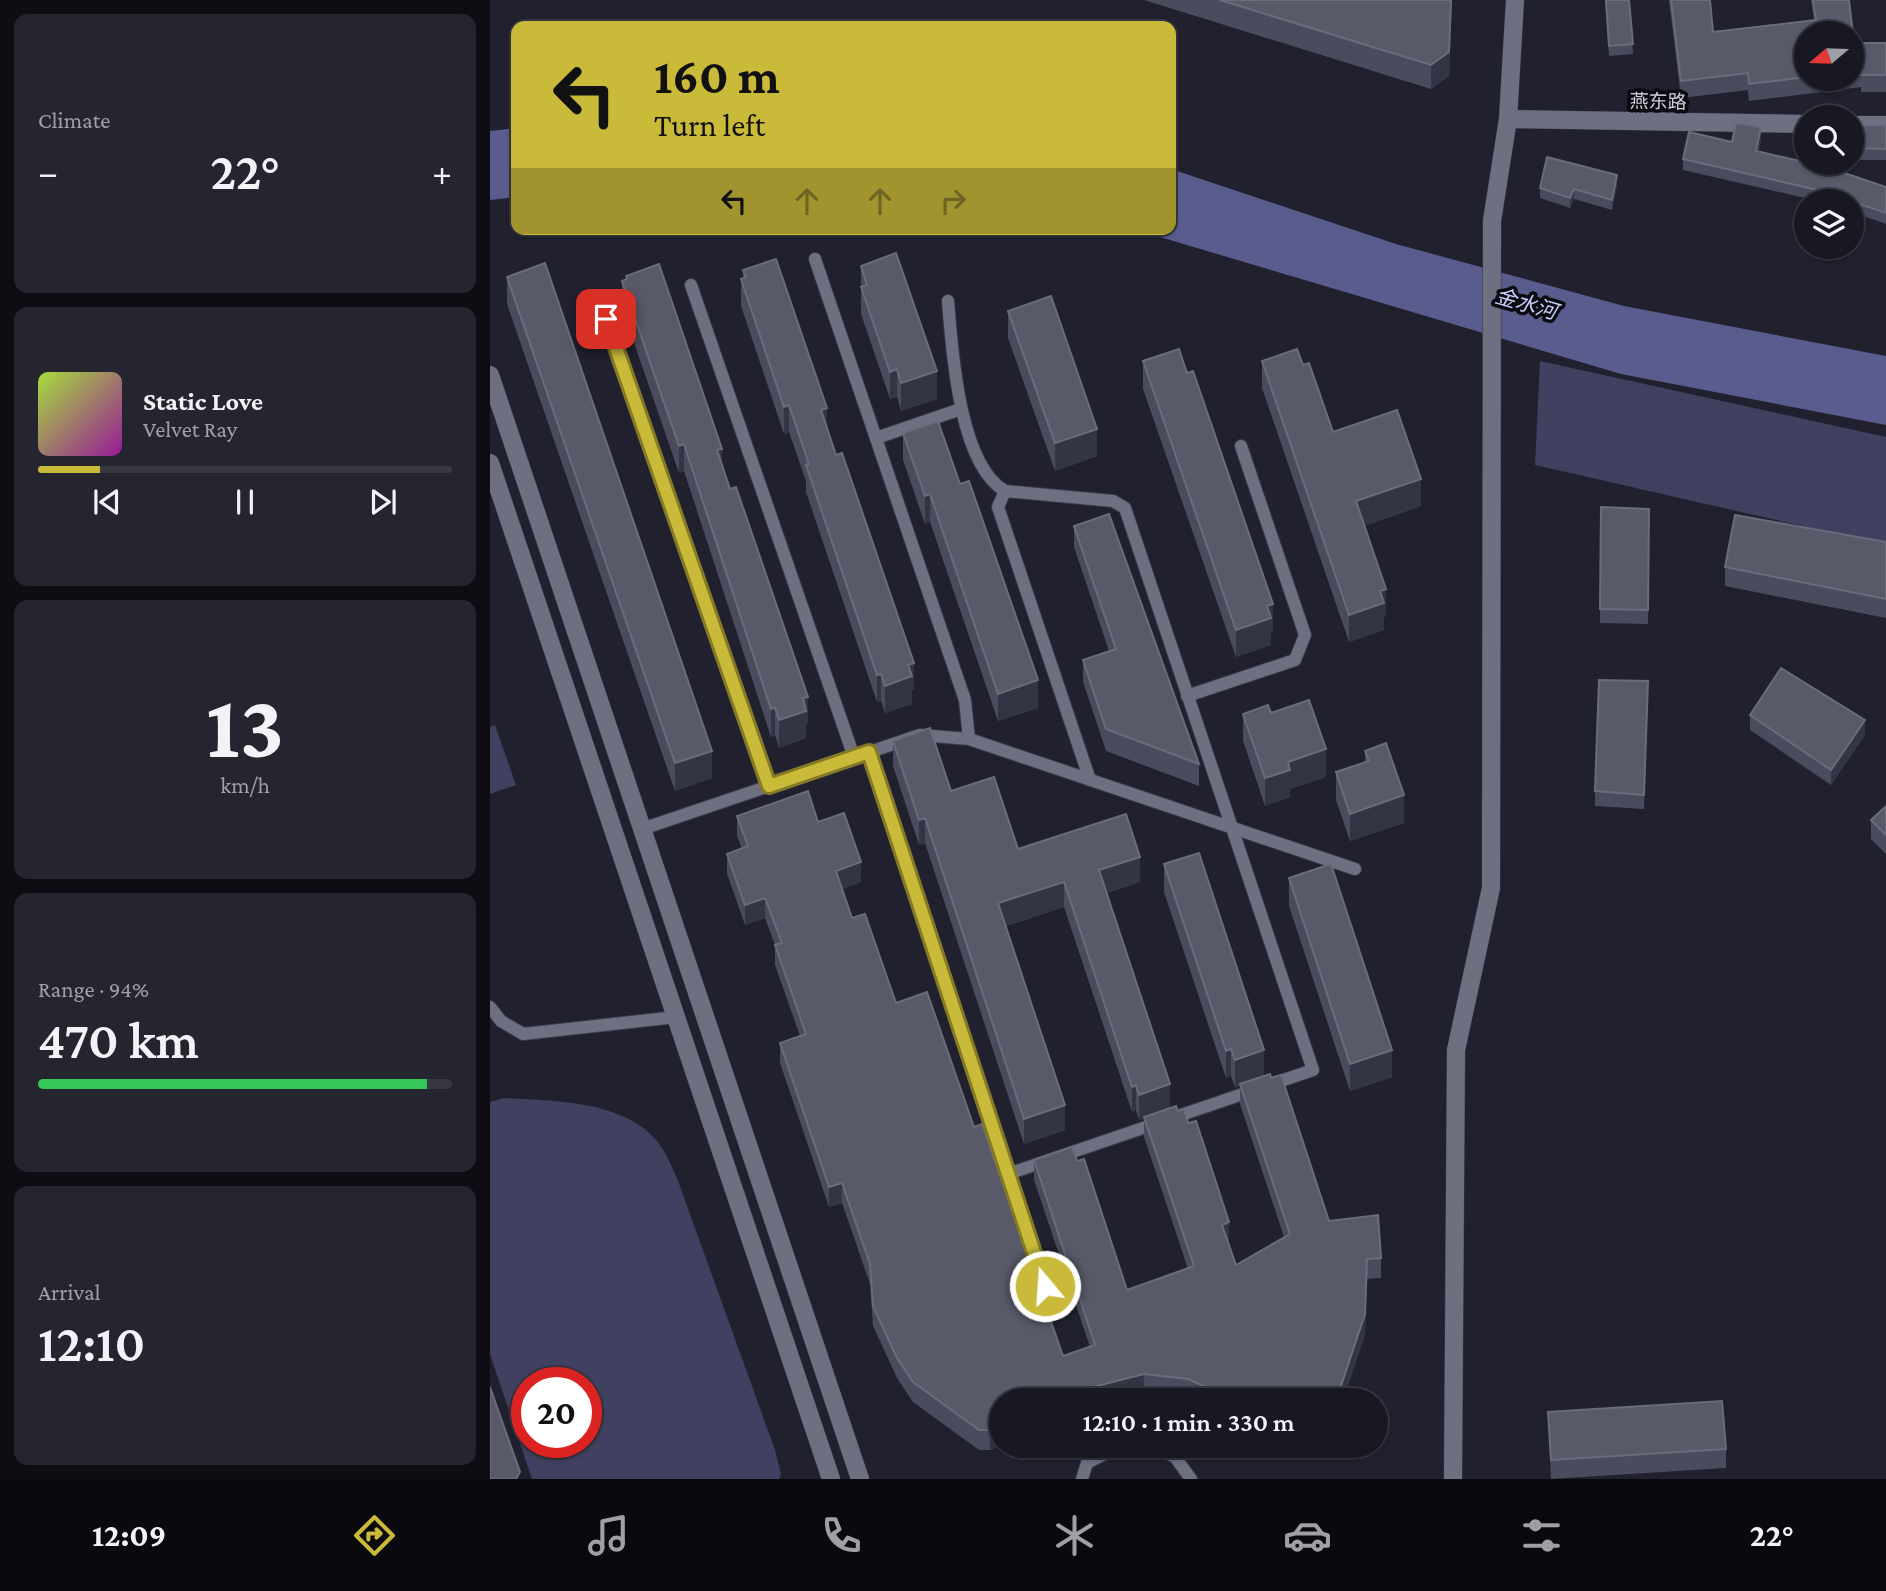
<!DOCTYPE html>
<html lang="en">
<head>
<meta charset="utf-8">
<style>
	body { margin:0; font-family:"Crimson Pro","Noto Sans SC",serif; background:#252530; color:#f1f3f6; height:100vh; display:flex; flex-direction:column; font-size:26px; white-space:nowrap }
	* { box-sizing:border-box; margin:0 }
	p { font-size:23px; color:#9fa0a6 }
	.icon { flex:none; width:38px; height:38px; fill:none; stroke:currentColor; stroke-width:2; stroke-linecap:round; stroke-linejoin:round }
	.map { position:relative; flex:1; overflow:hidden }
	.drawer { display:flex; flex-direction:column; gap:14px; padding:14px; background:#0d0d13; width:490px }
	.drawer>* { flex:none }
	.banner { position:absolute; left:21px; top:21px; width:665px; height:214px; border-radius:14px; box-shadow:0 2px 5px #0004,0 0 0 2px #363741; background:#caba3a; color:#111; overflow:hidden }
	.needle { width:46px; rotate:251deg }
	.controls { position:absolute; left:1304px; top:21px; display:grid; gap:14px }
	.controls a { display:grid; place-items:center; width:70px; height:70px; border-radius:50%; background:#181823; box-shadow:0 2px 5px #0004,0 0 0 2px #363741; font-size:35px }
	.speed { position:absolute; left:21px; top:1367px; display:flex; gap:14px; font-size:35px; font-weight:700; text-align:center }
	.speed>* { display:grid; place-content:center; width:91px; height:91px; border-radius:50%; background:#181823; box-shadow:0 2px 5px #0004,0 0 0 2px #363741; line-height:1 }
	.speed .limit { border:10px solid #d22; background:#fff; color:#111 }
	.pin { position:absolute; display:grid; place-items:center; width:60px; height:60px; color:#fff; margin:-30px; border-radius:14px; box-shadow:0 4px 10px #0006 }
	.me { position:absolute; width:77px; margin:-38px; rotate:342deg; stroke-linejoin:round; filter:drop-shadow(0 0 5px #0008) }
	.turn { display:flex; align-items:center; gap:24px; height:147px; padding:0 28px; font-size:32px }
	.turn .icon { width:91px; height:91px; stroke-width:2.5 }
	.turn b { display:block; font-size:49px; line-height:60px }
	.lanes { display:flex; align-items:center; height:66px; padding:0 28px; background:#0003; justify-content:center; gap:35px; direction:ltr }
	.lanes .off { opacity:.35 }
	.big { font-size:52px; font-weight:600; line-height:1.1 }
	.drawer .tile { flex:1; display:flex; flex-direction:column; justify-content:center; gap:10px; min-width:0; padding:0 24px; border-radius:14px; background:#252530 }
	.drawer .dial { align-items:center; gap:0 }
	.dial b { font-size:91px; line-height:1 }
	.song { display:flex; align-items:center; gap:21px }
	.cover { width:84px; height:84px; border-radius:10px; background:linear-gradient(135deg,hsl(80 70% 55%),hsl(300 70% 35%)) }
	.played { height:7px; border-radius:4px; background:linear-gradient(90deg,#caba3a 15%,#363741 15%) }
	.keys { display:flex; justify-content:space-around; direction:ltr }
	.heat { display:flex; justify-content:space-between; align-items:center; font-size:38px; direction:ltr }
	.charge { height:10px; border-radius:5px; background:linear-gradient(90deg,#34c759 94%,#363741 0) }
	.trip { position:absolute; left:499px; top:1388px; width:399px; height:70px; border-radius:35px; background:#181823; box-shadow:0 2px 5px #0004,0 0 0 2px #363741; font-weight:600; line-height:70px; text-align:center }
	.dock { display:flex; height:112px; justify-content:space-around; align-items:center; background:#0a0a0e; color:#9fa0a6 }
	.dock .icon { width:49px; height:49px }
	.dock .active { color:#caba3a }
	.dock b { font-size:32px; color:#f1f3f6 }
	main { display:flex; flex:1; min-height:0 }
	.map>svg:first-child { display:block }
	.green { fill:#404160; fill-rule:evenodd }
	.water { fill:#5b5c8e }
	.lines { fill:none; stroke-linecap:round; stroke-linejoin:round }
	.service-casing { stroke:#393a46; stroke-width:14 }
	.minor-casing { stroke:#393a46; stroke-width:19 }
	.tertiary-casing { stroke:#393a46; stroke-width:19 }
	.service { stroke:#6e7082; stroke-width:12 }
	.minor { stroke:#6e7082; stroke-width:18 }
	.tertiary { stroke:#6e7082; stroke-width:18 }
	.wall { fill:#4a4b5c; fill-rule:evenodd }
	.shaded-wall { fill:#333444 }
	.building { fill:#585969; stroke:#6b6c7b; stroke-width:2 }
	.route-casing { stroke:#837926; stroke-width:18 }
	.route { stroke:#caba3a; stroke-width:12 }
	.labels { text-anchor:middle; stroke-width:7; stroke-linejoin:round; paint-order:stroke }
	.street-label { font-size:19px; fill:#cfd0db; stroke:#0a0b11 }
	.water-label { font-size:21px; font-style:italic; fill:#cacdfc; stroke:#0a0b11 }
</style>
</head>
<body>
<main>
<section class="drawer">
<div class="tile"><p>Climate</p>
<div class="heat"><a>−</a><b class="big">22°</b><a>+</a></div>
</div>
<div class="tile">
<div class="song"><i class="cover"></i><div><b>Static Love</b><p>Velvet Ray</p></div></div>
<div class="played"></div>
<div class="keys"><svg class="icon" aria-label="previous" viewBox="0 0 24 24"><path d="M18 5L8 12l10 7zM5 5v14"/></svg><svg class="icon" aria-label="pause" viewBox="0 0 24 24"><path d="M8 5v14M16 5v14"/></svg><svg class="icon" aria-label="next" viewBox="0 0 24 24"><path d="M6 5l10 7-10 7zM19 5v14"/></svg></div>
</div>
<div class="tile dial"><b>13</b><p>km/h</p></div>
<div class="tile"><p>Range · 94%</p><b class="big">470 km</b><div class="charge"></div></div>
<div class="tile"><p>Arrival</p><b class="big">12:10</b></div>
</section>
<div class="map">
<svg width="1396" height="1479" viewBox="0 0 1396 1479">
	<rect width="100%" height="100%" fill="#20202f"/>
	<path class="green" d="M1050 361 1396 437V545L1045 465Z
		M5 725 26 785 0 794V727Z
		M15 1098C64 1101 142 1100 172 1148 178 1157 182 1168 187 1178L285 1450 291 1474 289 1479H42L0 1354V1102ZM37 1382H96V1442H37Z"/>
	<path class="water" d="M26 128V197L0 200V131Z
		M681 169 906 244 1134 306 1396 356V425L1131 374 643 229H681Z"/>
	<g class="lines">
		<g class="service-casing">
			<path id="service" d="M325 259 475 700 479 739
				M201 285 364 757
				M458 301C462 350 469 465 515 491L623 501 635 508 823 1070 518 1174
				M116 319 279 786
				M386 438 471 409
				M515 491 508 507 600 780
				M697 696 805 660 815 635 751 446
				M379 752 563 1308
				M152 829 430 735 479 739 865 869
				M0 1007 11 1021 33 1034 186 1017
				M663 1446 685 1457 701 1479
				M592 1479 597 1463 630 1446"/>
		</g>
		<g class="minor-casing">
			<path id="minor" d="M1018 119 1316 124
				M1362 125H1396
				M963 1479 966 1050 1001 888 1002 221 1018 119 1025 0"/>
		</g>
		<g class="tertiary-casing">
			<path id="tertiary" d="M0 375 370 1479
				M0 463 341 1479"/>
		</g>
		<use href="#service" class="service"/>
		<use href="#minor" class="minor"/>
		<use href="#tertiary" class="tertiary"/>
	</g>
	<path class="wall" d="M654 0H962L959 76 941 89Z
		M1115 0H1139L1143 54 1119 56Z
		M1179 0H1220L1223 32 1324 20 1321 0H1359L1364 43H1396V92H1371V87L1259 101 1258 90 1191 98ZM1316 33H1362V79H1316Z
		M1396 125V160H1362V126Z
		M1311 126H1316V159L1396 187V224L1362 212V201H1328L1193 170V159L1242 142 1271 139 1269 151 1310 161Z
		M1127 185 1122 210 1084 199 1080 208 1050 198V188Z
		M371 266 447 399 411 411 407 397 400 399 371 314Z
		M253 270 337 427 424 690H422V704L395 713 391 701 387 702 316 492V481L299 432 294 434 251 306V279L253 278Z
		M136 276 232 464 318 724H316V738L289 748 285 735 281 737 194 471 189 473 132 308V281L136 280Z
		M17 277 222 778 185 791 17 304Z
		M518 311 607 456 565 471 518 338Z
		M653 361 783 631 781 632V645L746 657 653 389Z
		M772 361 813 365 843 432 931 506 874 526 896 616 894 617V630L859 642 772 388Z
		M413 433 470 484 548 708 508 721 440 522 435 524 413 460Z
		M1111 507 1159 509 1158 624 1110 623Z
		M584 526 709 764V786L616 751 593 682V660L619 651 584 547Z
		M1396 542V618L1235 586V567Z
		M1158 695 1154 809 1105 806V791Z
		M781 713 836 777 800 789V797L775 806 753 741V714Z
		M1260 715 1375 735 1341 785 1260 730Z
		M403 741 528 849 650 882 617 893 680 1108 739 1242 738 1243 746 1265 794 1237 750 1104V1086L745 1087 741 1076 736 1078 674 892V864L774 1076 839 1221 891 1258V1278L877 1279 875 1334 853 1400H701L698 1399 654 1394 511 1400V1445L500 1450H489L423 1402 407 1378 383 1326 380 1284 352 1203 339 1207 290 1063V1043L310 1036 285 965V945L275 918 255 925 237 874V854L252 849 247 836V816L328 822 371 882 352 889 362 918 406 1003 484 1127 573 1356 600 1347 544 1180V1160L587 1161 637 1290 698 1269 654 1137V1118L649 1120 646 1110 642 1112 574 907 516 926 575 1130 534 1144 435 843 429 845 403 766Z
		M875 751 914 823 860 841 846 800V772L875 762Z
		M1396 806V854L1381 839V820Z
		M799 878 902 1077 860 1091 799 906Z
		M1058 1412 1236 1449V1468L1061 1479Z"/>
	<path class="shaded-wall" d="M961 0H962L959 76 941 89V65Z
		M1271 127V139L1266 162V151Z
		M1127 175V185L1122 210V200Z
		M1084 189V199L1080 208V198Z
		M407 369V397L400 399V372Z
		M447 371V399L411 411V383Z
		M299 405V432L294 434V407Z
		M337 408V435L331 410Z
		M607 429V456L565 471V443Z
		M194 444V471L189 473V446Z
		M232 449V476L227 450Z
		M931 479V506L866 529V501Z
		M440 494V522L435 524V496Z
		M896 589V616L894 617V630L859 642V615L890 591Z
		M783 604V631L781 632V645L746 657V630L777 606Z
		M424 663V690H422V704L395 713V686L418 665Z
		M391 674V701L387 702V675Z
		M548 680V708L508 721V694Z
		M318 697V724H316V738L289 748V720L313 698Z
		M285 708V735L281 737V709Z
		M1375 720V735L1341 785V770Z
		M836 749V777L800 789V797L775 806V778L798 762Z
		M222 751V778L185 791V763Z
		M914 795V823L860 841V814Z
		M435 818V843L429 845V820Z
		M650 857V882L609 895V870Z
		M371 862V882L346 891V871Z
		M574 882V907L508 928V903Z
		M275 898V918L255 925V905Z
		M741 1049V1076L736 1078V1051Z
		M774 1050V1077L745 1087V1060Z
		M902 1050V1077L860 1091V1064Z
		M680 1084V1109L649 1120V1095Z
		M646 1085V1110L642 1112V1087Z
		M575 1105V1130L534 1144V1119Z
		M352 1183V1203L339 1207V1187Z
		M739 1222V1242L732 1244V1225Z
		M877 1259 875 1334 853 1400H842Z
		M654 1374V1394L631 1400H559L567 1396Z
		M511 1425V1445L500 1450V1430Z"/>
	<path class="building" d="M730 0H961L959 52 941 65Z
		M1116 0H1139L1143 44 1119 46Z
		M1181 0H1220L1223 32 1326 20 1323 0H1359L1364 43H1396V75H1371V70L1362 72V33H1316V77L1259 84 1258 73 1191 81Z
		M1246 123 1271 127 1266 151 1310 161V158L1316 160V163H1325L1396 187V213L1332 191 1193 159 1199 132 1242 142Z
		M1396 125V149L1362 148V126Z
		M1311 126H1316V148H1311Z
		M1057 157 1127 175 1122 200 1084 189 1080 198 1050 188Z
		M406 253 447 371 411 383 407 369 400 372 371 287 377 285 371 266Z
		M286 259 337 408 331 410 346 455 352 453 424 663 418 665 422 676 395 686 391 674 387 675 316 465 319 464 299 405 294 407 251 279 256 277 253 270Z
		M55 263 222 751 185 763 17 277Z
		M169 264 232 449 227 450 240 489 246 487 318 697 313 698 316 711 289 720 285 708 281 709 194 444 189 446 132 281 137 279 136 276Z
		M561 296 607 429 565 443 518 311Z
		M689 349 697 373 703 371 783 604 777 606 781 618 746 630 653 361Z
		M807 349 813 365 819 363 843 432 907 410 931 479 866 501 896 589 890 591 894 603 859 615 772 361Z
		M448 421 470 484 479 481 548 680 508 694 440 494 435 496 413 433Z
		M1111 507 1159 509 1158 610 1110 609Z
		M619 514 709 764 616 729 593 660 626 649 584 526Z
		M1245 515 1396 542V599L1235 567Z
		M1291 668 1375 720 1341 770 1260 715Z
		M1109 680 1158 681 1154 795 1105 791Z
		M819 700 836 749 798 762 800 770 775 778 753 714 778 705 781 713Z
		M440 728 461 791 504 777 528 849 636 814 650 857 609 870 680 1084 649 1095 646 1085 642 1087 574 882 508 903 575 1105 534 1119 435 818 429 820 403 741Z
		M896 743 914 795 860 814 846 772 879 761 875 751Z
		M318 791 328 822 354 813 371 862 346 871 362 918 375 914 406 1003 437 992 484 1127 492 1124 573 1356 605 1345 544 1160 582 1147 587 1161 594 1159 637 1290 704 1266 654 1117 686 1106 688 1111 694 1109 698 1123 706 1121 739 1222 732 1225 746 1265 800 1234 750 1084 780 1074 781 1078 791 1075 839 1221 888 1215 891 1258 877 1259 875 1314 850 1389 842 1400H746L698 1379 654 1374 567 1396 559 1400H511V1425L500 1430H489L423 1382 407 1358 383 1306 380 1264 352 1183 339 1187 290 1043 316 1034 285 945 292 943 275 898 255 905 237 854 258 846 247 816Z
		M1396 806V835L1381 820Z
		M709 853 774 1050 745 1060 741 1049 736 1051 674 864Z
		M841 864 902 1050 860 1064 799 878Z
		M0 1387 30 1472 26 1479H0Z
		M1232 1401 1236 1449 1061 1460 1058 1412Z"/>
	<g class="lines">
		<g class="route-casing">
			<path id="route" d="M116 319 279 786 379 752 555 1286"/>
		</g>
		<use href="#route" class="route"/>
	</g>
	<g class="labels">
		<g class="street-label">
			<text transform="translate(1168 101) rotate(1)" y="7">燕东路</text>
		</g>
		<g class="water-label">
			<text transform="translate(1036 304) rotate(16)" y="7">金水河</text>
		</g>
	</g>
</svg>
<div class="controls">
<a><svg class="needle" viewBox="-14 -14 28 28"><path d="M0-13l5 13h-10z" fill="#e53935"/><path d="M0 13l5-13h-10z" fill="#9fa0a6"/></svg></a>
<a><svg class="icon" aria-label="search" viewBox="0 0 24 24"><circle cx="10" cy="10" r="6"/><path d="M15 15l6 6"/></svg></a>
<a><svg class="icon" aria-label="layers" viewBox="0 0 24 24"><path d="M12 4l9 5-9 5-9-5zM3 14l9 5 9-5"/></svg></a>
</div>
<div class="speed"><div class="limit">20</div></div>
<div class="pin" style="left:116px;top:319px;background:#d93025"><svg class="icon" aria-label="arrive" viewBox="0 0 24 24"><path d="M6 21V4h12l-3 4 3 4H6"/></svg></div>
<svg class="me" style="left:555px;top:1286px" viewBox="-20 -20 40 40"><circle r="17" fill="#caba3a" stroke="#fff" stroke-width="3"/><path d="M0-11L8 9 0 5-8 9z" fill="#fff"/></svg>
<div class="trip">12:10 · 1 min · 330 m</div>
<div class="banner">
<div class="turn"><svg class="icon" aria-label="left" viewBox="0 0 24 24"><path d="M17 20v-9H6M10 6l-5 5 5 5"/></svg><div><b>160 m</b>Turn left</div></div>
<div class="lanes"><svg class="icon" aria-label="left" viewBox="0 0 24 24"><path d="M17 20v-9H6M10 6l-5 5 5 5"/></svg><svg class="icon off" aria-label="ahead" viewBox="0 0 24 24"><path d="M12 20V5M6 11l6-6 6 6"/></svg><svg class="icon off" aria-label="ahead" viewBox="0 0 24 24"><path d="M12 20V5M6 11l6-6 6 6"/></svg><svg class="icon off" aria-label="right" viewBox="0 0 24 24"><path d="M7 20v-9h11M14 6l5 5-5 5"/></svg></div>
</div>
</div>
</main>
<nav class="dock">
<b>12:09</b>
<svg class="icon active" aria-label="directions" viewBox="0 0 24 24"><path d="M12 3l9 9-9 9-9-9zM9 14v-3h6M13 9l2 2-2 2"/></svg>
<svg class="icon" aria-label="music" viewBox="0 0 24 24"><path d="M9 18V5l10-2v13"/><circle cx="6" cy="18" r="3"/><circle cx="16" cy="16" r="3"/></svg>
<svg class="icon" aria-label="phone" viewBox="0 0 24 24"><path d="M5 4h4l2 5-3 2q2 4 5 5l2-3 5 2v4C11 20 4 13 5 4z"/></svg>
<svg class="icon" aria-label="climate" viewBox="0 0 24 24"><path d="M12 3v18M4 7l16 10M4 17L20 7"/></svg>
<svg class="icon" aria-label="car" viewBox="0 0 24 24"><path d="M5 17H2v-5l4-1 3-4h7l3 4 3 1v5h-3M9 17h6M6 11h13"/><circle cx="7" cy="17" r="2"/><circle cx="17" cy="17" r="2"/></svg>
<svg class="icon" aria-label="filters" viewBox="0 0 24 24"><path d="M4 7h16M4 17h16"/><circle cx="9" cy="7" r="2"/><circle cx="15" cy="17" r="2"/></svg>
<b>22°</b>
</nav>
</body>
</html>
